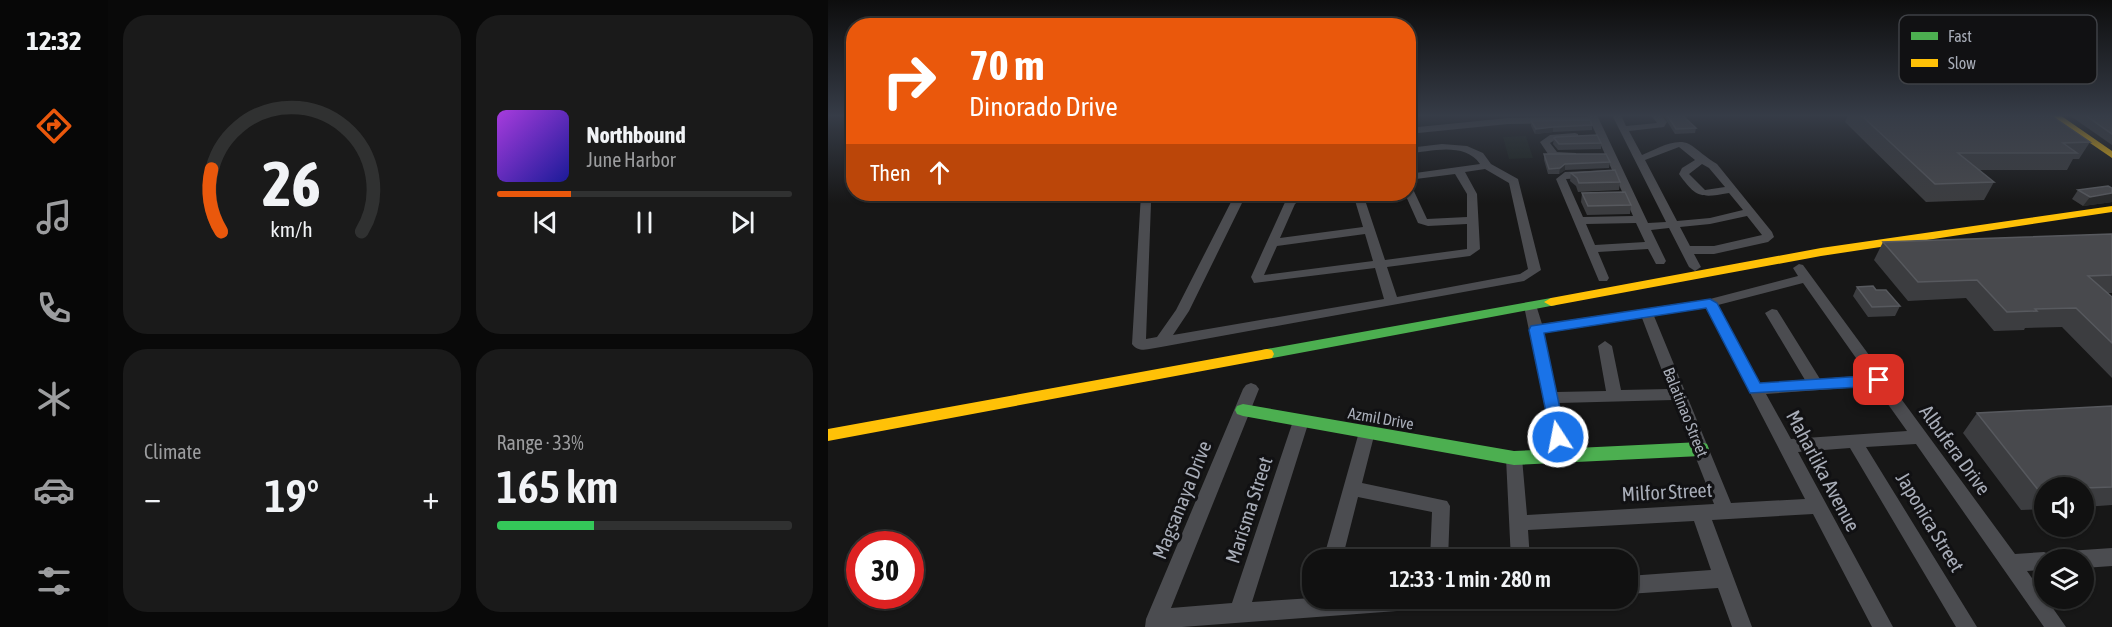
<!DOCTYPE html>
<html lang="en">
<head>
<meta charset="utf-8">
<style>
	body { margin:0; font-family:"Asap Condensed",sans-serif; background:#1a1a1a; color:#f1f3f6; height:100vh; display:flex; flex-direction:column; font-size:22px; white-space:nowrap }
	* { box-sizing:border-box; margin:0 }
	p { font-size:20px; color:#9c9d9f }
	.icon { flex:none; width:33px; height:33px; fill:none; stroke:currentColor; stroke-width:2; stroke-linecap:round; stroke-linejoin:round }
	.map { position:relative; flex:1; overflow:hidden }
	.drawer { display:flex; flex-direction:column; gap:15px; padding:15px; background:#090909; width:720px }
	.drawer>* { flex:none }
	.top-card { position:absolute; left:18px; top:18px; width:570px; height:183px; border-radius:24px; box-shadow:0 2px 4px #0004,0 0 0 2px #303131; background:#ea580c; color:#fff; overflow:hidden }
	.buttons { position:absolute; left:1206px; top:477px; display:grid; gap:12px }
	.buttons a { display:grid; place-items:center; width:60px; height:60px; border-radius:50%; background:#111; box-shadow:0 2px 4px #0004,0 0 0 2px #303131; font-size:30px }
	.speed { position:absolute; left:18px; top:531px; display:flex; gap:12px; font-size:30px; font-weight:700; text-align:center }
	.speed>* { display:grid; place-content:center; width:78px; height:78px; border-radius:50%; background:#111; box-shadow:0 2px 4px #0004,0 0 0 2px #303131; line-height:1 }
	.speed .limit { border:9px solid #d22; background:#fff; color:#111 }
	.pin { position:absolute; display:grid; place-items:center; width:51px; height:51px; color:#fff; margin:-26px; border-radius:12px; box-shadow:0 3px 9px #0006 }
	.me { position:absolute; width:66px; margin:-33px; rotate:349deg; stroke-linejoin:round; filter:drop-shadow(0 0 4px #0008) }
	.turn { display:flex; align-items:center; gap:21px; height:126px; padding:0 24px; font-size:27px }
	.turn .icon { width:78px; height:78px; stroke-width:2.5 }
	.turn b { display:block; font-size:42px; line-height:51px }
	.then { display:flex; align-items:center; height:57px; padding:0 24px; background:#0003; gap:12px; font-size:22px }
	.big { font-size:45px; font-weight:600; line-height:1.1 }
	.drawer .tile { flex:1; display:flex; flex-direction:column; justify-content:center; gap:9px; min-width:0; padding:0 21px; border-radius:24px; background:#1a1a1a }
	.drawer .dial { align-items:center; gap:0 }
	.dial svg { height:156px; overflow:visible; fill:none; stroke:#303131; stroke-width:7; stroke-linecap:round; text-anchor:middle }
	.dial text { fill:#f1f3f6; stroke:none }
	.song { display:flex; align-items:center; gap:18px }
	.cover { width:72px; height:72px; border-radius:9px; background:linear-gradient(135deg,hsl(280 70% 55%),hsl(240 70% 35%)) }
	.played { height:6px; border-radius:3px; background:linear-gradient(90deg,#ea580c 25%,#303131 25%) }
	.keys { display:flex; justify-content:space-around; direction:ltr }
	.heat { display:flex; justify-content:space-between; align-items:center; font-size:33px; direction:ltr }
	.charge { height:9px; border-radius:4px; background:linear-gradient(90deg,#34c759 33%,#303131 0) }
	.drawer .tiles { flex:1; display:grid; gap:15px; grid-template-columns:repeat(2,1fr) }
	.trip { position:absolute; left:474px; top:549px; width:336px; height:60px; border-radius:24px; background:#111; box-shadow:0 2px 4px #0004,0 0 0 2px #303131; font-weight:600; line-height:60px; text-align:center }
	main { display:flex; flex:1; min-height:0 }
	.dock { display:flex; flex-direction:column; width:108px; justify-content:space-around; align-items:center; background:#070707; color:#9c9d9f }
	.dock .icon { width:42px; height:42px }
	.dock .on { color:#ea580c }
	.dock b { font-size:27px; color:#f1f3f6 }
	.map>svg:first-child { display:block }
	.green { fill:#1b211c }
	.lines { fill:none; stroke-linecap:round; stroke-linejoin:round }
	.street { fill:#4b4c50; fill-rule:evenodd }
	.fast { fill:#4caf50; fill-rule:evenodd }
	.slow { fill:#ffc107; fill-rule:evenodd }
	.wall { fill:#3c3d40 }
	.shaded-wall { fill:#28292a }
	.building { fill:#48494d; stroke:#57595e; stroke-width:1.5 }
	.route { fill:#1a73e8; stroke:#114b97; stroke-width:1.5 }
	.labels { text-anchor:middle; stroke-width:6; stroke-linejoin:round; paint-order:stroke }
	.street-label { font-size:16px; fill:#a8adb8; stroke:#111113 }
	.near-street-label { font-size:20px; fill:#a8adb8; stroke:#111113 }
	.key { fill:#111113; stroke:#3e4045; stroke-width:1.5 }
	.key-label { font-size:16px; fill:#a8adb8 }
</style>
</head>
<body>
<main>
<nav class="dock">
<b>12:32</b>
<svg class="icon on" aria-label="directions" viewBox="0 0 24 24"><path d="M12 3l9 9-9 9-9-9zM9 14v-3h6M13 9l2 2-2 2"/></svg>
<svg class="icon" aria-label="music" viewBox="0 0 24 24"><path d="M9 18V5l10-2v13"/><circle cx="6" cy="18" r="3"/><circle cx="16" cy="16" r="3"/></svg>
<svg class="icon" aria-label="phone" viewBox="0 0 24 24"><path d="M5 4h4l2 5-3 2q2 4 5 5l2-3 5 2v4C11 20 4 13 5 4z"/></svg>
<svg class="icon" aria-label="climate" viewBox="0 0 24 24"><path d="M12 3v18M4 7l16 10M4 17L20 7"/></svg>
<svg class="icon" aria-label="car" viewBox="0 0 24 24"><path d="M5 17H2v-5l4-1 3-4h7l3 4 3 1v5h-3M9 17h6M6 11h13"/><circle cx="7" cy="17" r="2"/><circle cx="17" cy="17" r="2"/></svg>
<svg class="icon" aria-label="filters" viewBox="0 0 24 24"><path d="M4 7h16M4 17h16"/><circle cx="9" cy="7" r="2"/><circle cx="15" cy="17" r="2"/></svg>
</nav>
<section class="drawer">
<div class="tiles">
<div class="tile dial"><svg viewBox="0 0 100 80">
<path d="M14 69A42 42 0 1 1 86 69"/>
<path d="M14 69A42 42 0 0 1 9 37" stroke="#ea580c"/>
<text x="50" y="56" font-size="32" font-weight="700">26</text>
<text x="50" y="72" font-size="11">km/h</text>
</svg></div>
<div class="tile">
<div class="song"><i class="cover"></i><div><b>Northbound</b><p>June Harbor</p></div></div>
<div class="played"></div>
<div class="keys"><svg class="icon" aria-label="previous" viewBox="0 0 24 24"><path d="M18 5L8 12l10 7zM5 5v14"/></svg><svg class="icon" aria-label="pause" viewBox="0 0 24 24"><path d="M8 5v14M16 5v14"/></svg><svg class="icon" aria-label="next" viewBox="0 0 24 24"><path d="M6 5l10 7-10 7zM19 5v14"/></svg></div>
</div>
<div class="tile"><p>Climate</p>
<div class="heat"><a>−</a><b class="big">19°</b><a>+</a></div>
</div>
<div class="tile"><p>Range · 33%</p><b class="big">165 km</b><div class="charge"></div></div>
</div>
</section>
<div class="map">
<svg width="1284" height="627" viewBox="0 0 1284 627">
	<rect width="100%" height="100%" fill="#171717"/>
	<path class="green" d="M698 136 705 158 681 159 675 137Z"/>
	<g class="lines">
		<path class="street" d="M760 115H769L820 223 838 222 784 115H793L798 126 829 123 823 115H833L839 122 836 127 801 131 814 155C827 150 847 137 861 144 870 149 878 158 889 164L944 232 946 237 940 242 886 254H866L873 267 867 271 861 267 841 228 823 230 838 261 836 264H828L820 249 770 252 781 278 779 281H771L728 179 737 172 784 170 763 123 680 124 580 134V128L680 118 760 117ZM851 147 867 160 854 168 851 174C868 198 873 198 901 193L915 210 882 218 849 221 817 160ZM874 164 881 168 897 187 877 190 861 174ZM787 176 805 216 755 217 738 179ZM919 216 934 235 886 246H862L852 227 882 224ZM808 223 817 242 767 245 758 224Z
			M747 133 750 134V138L727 140 722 143 729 152 748 153V157H722L712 142 722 135Z
			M614 144 639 146 655 153 663 164 690 179 713 270 696 281 333 347C323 348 311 354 304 344L313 194H323V197L343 194H364L359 197 323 203 318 339 329 337 348 310 403 202 411 194H422L414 203 361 311 345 335 556 299 547 268 426 283 423 277 458 200 468 194H480L467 204 452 238 535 227 525 194H535L557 260 639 249V224L600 226 590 223 577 194H580V186L584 187 599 219 639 217V194L627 174 580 180V174L652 164C637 142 603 151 580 154V148ZM657 169 681 183 700 269 692 274 569 297 559 267 642 256 652 249 649 194 637 172ZM537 234 545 261 436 275 449 246Z
			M971 264 975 265 1187 554 1216 552 1223 555 1225 560H1216V570L1199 571 1238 627H1216L1088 444 1038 447 1149 627H1128L1022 448 970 452 1065 627H1044L985 514 884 520 924 627H904L890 588 800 594V576L883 570 866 521 700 530 702 560H683L678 458 680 453 686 451 692 453 694 458 699 515 886 504 845 400 731 403 742 456 740 461 734 463 728 461 697 311 699 308H709L714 324 882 299 970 276 965 268ZM975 283 1040 375 992 379 949 310 944 309 937 313 977 380 932 383 890 305ZM878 308 977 499 903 503 826 316ZM814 318 841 389 793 390 784 346 777 341 770 346 778 391 728 392 716 333ZM1047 386 1079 431 963 439 938 394Z
			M423 383 428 385 431 389 343 608 404 603 465 421 467 417 473 415 479 417 481 421 424 602 484 598H619L616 605 609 608 354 627H317L318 619 415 389 418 385Z
			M539 426 545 428 547 432 534 483 619 501 622 506 620 560H602L604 512 530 497 514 560H495L531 432 533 428Z
			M1284 548V566L1256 568V560H1231L1233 554 1240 551Z"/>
		<path class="fast" d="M723 298 730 302 728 305 439 359 434 358 432 354 434 350 439 349Z
			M415 404 686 451 873 442 879 444 881 449 879 454 873 456 686 465 415 416 409 414 407 410 409 406Z"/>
		<path class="slow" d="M1221 115H1232L1284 151V158Z
			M1284 206V212L993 256 723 306 716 302 723 298 993 248Z
			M439 349 444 350 446 354 444 358 0 441V429Z"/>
	</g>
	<path class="wall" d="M835 115H854L868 128 867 133 847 134Z
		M1020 115H1222L1262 142 1251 159H1245L1239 170H1151L1166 182 1156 200 1098 202 1017 122Z
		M1241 115H1284V145Z
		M703 121 764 125V130L725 132 707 134 703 126Z
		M726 138 773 143V149L730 150 725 144Z
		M716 154 782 162 781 168 737 170 731 174H720L716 160Z
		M743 173 792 182 791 190 750 192 748 186 742 181Z
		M1284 188V202L1255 206 1244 199 1250 190Z
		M754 193 803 205 802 214 759 215 753 202Z
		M1284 234V293H1280L1284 297V378L1234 327 1197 328 1196 330 1166 331 1138 298 1080 301 1046 260 1055 242Z
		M1029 287 1048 290 1072 306 1067 316 1040 317 1025 296Z
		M1284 406V505L1256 507V488H1216V509L1193 510 1135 433 1149 413Z"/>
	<path class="shaded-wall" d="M725 127V132L707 134 708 129Z
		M737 164V170L731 174 732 168Z
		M1284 193V202L1255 206 1262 197Z"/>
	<path class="building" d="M839 115H854L868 128 848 129Z
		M1033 115H1222L1262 142 1235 143 1249 153H1130L1166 182 1107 184Z
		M1257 115H1284V134Z
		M762 120 764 125 725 127 708 129 703 121Z
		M769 135 773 143 731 144 726 138 728 137Z
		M716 154H778L782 162 737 164 732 168 721 169Z
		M787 170 792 182 751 183 749 178 743 173Z
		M1280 186 1284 188V193L1262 197 1250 190Z
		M797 192 803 205 760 206 754 193Z
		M1284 234V275L1260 276 1284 297V343L1248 308 1207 309 1209 311 1179 312 1149 280 1090 282 1055 242Z
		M1045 286 1048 290H1058L1072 306 1044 307 1029 287Z
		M1284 406V487L1256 488H1216V490L1211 491 1149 413Z"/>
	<linearGradient id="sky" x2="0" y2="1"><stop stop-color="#0d0d0d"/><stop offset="0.57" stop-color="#363c47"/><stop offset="1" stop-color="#363c47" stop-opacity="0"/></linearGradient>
	<rect width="1284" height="203" fill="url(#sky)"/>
	<path class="route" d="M882 299 889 303 932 383 1051 375 1059 380 1051 386 922 393 878 308 716 333 738 437 736 441H724L701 330 703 326Z"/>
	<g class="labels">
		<g class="street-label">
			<text transform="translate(858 412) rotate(68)" y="6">Balatinao Street</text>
			<text transform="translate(553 418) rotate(10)" y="6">Azmil Drive</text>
		</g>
		<g class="near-street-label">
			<text transform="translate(1127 450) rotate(54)" y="7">Albufera Drive</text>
			<text transform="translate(995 471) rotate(62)" y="7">Maharlika Avenue</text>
			<text transform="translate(839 492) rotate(-3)" y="7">Milfor Street</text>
			<text transform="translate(354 500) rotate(-68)" y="7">Magsanaya Drive</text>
			<text transform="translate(421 510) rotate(-72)" y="7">Marisma Street</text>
			<text transform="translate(1102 522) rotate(59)" y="7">Japonica Street</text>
		</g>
	</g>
	<rect x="1071" y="15" width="198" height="69" rx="9" class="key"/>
	<rect x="1083" y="32" width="27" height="8" fill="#4caf50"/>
	<rect x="1083" y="59" width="27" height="8" fill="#ffc107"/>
	<g class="key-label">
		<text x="1120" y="42">Fast</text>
		<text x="1120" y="69">Slow</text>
	</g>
</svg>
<div class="buttons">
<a><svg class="icon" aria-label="sound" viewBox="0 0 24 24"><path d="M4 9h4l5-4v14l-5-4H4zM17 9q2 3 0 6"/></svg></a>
<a><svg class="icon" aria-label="layers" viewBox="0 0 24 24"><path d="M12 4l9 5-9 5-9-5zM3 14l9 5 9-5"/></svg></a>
</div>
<div class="speed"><div class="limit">30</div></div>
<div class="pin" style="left:1051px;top:380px;background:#d93025"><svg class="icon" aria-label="arrive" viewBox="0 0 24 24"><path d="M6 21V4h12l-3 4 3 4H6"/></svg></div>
<svg class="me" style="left:730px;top:437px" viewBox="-20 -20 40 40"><circle r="17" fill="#1a73e8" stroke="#fff" stroke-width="3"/><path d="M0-11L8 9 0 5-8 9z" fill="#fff"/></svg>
<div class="trip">12:33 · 1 min · 280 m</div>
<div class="top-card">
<div class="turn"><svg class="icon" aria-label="right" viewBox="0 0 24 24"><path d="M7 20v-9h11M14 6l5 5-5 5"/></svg><div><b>70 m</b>Dinorado Drive</div></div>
<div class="then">Then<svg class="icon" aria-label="ahead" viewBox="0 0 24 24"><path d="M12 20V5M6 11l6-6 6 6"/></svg></div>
</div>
</div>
</main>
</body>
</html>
